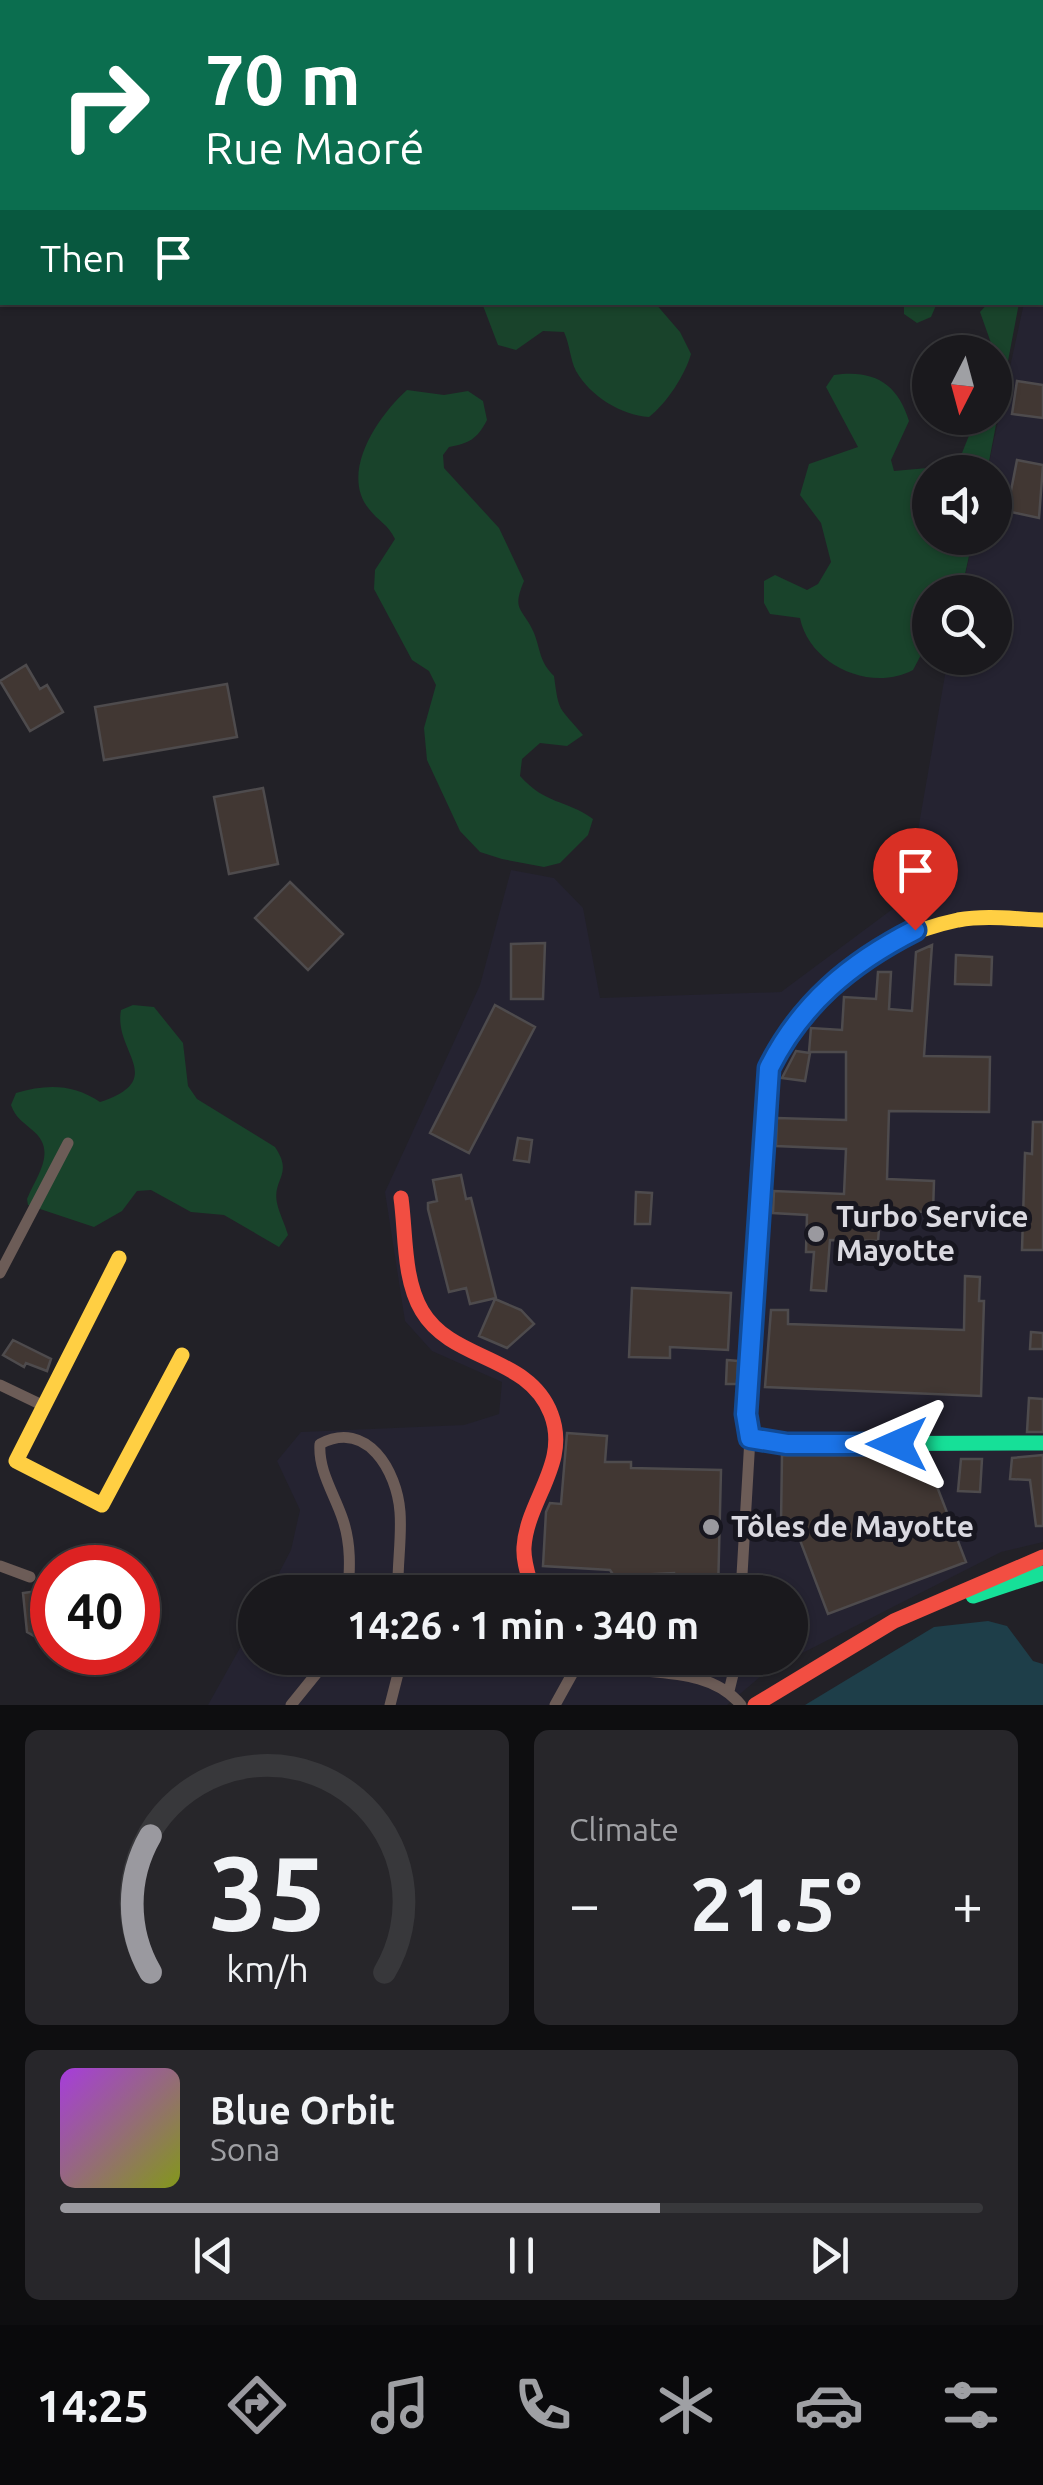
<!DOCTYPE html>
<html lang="en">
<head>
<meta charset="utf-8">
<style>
	body { margin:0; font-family:Ubuntu,sans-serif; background:#27262a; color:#f1f3f6; height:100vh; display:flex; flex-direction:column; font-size:38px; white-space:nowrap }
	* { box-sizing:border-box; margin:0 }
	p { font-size:32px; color:#9fa0a4 }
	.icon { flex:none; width:55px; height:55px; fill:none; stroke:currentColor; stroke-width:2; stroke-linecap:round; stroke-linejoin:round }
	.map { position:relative; height:1705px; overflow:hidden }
	.panel { display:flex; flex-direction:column; gap:25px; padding:25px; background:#0e0e10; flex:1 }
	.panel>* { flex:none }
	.hud { position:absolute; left:0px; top:0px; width:1045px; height:305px; box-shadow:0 2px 8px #0004,0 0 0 2px #38383b; background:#0b6e4f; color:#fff; overflow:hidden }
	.needle { width:65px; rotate:186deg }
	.tools { position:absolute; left:912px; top:335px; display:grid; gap:20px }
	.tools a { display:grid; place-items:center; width:100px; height:100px; border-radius:50%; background:#1a191d; box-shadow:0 2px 8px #0004,0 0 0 2px #38383b; font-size:50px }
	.speed { position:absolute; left:30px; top:1545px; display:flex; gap:20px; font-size:50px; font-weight:700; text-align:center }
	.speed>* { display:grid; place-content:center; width:130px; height:130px; border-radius:50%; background:#1a191d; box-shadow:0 2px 8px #0004,0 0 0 2px #38383b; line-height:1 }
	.speed .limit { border:15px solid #d22; background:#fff; color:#111 }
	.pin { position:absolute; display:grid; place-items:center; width:85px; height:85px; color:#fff; margin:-102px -42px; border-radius:50% 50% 50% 0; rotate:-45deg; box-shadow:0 0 10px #0007 }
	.pin .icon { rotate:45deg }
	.me { position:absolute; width:110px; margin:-55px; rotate:270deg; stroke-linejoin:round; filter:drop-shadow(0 0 8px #0008) }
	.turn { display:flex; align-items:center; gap:35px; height:210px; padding:0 40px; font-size:45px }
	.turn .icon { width:130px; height:130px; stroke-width:2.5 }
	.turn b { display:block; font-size:70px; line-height:85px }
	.then { display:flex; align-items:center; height:95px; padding:0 40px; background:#0003; gap:20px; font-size:38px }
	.big { font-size:75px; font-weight:700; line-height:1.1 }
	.panel .card { flex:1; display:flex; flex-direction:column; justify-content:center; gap:15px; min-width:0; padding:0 35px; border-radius:15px; background:#27262a }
	.panel .dial { align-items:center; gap:0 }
	.dial svg { height:260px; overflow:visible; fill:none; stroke:#38383b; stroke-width:7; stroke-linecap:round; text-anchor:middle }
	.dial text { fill:#f1f3f6; stroke:none }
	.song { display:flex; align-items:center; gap:30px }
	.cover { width:120px; height:120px; border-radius:15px; background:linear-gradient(135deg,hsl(280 70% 55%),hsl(70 70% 35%)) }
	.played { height:10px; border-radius:5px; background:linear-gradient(90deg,#9a999f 65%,#38383b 65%) }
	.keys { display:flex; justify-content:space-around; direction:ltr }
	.heat { display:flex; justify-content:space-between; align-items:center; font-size:55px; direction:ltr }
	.panel .tiles { flex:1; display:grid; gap:25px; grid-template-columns:1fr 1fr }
	.card:last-child { grid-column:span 2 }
	.trip { position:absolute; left:238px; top:1575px; width:570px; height:100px; border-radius:50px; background:#1a191d; box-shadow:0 2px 8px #0004,0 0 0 2px #38383b; font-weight:700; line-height:100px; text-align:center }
	.dock { display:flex; height:160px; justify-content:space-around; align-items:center; background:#0a0a0c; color:#9fa0a4 }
	.dock .icon { width:70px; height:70px }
	.dock .active { color:#9a999f }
	.dock b { font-size:45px; color:#f1f3f6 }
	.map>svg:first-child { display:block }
	.built { fill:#252331 }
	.green { fill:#19432b }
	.water { fill:#1e3e49 }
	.building { fill:#413733; stroke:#4e4b4d; stroke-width:2.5 }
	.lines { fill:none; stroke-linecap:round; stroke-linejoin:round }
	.street { stroke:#6c5c57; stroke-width:11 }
	.fast { stroke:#16e098; stroke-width:15 }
	.slow { stroke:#ffcf43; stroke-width:15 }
	.jam { stroke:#f24e42; stroke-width:15 }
	.route-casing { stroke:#114b97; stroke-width:25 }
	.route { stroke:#1a73e8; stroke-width:18 }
	.poi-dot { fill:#9a999f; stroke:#17161f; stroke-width:4 }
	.labels { text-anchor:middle; stroke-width:10; stroke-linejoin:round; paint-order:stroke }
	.poi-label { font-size:30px; font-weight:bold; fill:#dad9e0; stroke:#17161f; text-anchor:start }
</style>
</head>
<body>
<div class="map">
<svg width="1043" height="1705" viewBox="0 0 1043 1705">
	<rect width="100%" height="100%" fill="#222127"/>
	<path class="built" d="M1043 101V1542L1001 1552 767 1671 727 1705H208L255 1621V1658H790V1592H269L291 1550 300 1510 277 1461 301 1432 464 1425 499 1414 502 1382 432 1351 405 1321 385 1192 480 985 511 870 554 878 583 908 600 998 781 992 906 899 948 658H995V592H962L973 538H995V472H987L1024 303 1042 302Z"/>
	<path class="green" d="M307 0H807L808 2H308Z
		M482 303H655L680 332 691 354C685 375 667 403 649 417 621 415 590 396 576 371 570 359 570 345 564 332L543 331 516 350 498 345Z
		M904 303V302L937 303 931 317 917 323 904 314Z
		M988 303H1019L987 472H930V538H973L961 592H930V638L913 670C870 693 809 664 800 618L770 614 764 603V581L775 575 807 590 818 584 831 562 821 523 800 495 809 464 858 447 826 387 834 375C874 369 898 384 909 421L891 460 894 471 950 466 962 453 976 418H995V352H988L991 343 980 312Z
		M407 390 444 395 468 391 483 401 487 420C477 439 470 443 449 447L443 455 444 468 499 528 524 581C511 612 523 607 534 633 541 651 539 661 554 676 559 714 559 706 583 735L567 746 540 743 522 759 520 776C546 805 565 799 593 819L588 835 560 863 544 867 502 859 480 852 460 831 427 760 424 728 436 685 429 671 412 660 374 589 375 570 395 539C388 524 378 521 369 509 339 472 379 415 407 390Z
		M133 1005 154 1007 183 1043 188 1086 197 1099 275 1147C294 1175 272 1179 277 1203 279 1213 285 1224 288 1235L279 1247 224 1215 191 1212 151 1190 137 1191 122 1211 94 1227 28 1205 27 1199C38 1173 58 1150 31 1129 21 1120 16 1118 11 1105L16 1093C47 1084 73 1084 100 1102 169 1079 113 1052 121 1010Z"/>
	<path class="water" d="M988 1621 1007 1626 1033 1661 1043 1664V1705H805L934 1627Z"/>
	<path class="building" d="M1017 381 1043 385V418L1012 414Z
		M1017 460 1043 465 1039 518 1007 511Z
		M26 665 40 689 47 685 63 712 30 731 0 681Z
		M227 684 237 737 104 760 95 707Z
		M263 788 278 864 229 874 214 797Z
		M290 882 343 934 308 970 255 918Z
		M545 943 543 999H511V944Z
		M932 945 924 1056 990 1057 989 1112 889 1111 887 1179 934 1181 933 1212 886 1211V1218H880L878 1241 830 1240 826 1291 811 1290 814 1252H806L807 1215 773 1213 774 1191 844 1194 846 1149 776 1146 777 1118 846 1120V1052H809L811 1028 842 1030 844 997 876 999 878 972H891L889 1009 912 1011 916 952Z
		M956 955 992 957 991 985 955 984Z
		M495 1005 535 1027 469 1153 430 1133Z
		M796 1051 810 1053 805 1081 782 1078Z
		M1033 1122H1043V1250H1022L1025 1153 1032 1154Z
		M518 1138 532 1140 529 1162 514 1160Z
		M461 1175 466 1199 471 1198 496 1298 470 1304 466 1288 449 1292 428 1209V1203L437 1201 433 1180Z
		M636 1192 652 1193 650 1224H635Z
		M965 1276 980 1277 979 1301H984L981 1396 765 1387 771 1310H788V1324L964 1330Z
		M632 1288 731 1293 728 1350 670 1347V1358L629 1357Z
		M495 1299 521 1310 534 1324 507 1348 479 1336Z
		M1031 1332 1043 1333V1349H1030Z
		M13 1340 51 1359 47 1371 26 1363 24 1367 3 1355Z
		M727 1360 738 1361 737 1384H726Z
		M1029 1398 1043 1399V1432H1027Z
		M567 1433 607 1436 605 1462H631V1468L721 1470 718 1592H673L674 1573 614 1576 610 1570 543 1566 546 1512 550 1503 561 1504Z
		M782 1455 901 1456 907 1471 928 1463 966 1562 828 1614 792 1519 781 1523Z
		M1043 1455V1526H1036L1030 1480 1010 1479 1012 1458Z
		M961 1459H982L980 1492 958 1491Z
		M52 1589V1646L27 1632 23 1593Z"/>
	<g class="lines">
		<path class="street" d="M0 1273 68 1143
			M0 1385 44 1406
			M0 1566 30 1577
			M348 1592C350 1568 351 1544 343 1520 335 1495 318 1471 320 1444 367 1419 397 1471 400 1512 402 1538 397 1566 398 1592
			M741 1592 750 1438
			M581 1658C631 1681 703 1659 741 1705
			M729 1691 737 1658
			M291 1705 329 1658
			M390 1705 402 1658
			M555 1705 581 1658"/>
		<path class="fast" d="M794 1444 1043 1443
			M973 1596 1043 1573"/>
		<path class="slow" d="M119 1258 16 1461 102 1505 182 1355
			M794 1444 750 1438 746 1414 762 1112C773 1011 861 940 958 920 986 915 1015 919 1043 920"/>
		<path class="jam" d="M401 1198C406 1234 403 1279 422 1311 452 1362 529 1355 551 1414 570 1463 527 1500 524 1547 523 1562 529 1577 533 1592
			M755 1705 894 1621 1043 1557"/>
	</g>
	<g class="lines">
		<g class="route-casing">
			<path id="route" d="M897 1444H787L750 1438 746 1414 769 1068C801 1004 850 963 915 930"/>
		</g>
		<use href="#route" class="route"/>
	</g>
	<g class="poi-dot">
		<circle cx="816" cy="1234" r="10"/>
		<circle cx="711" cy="1527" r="10"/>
	</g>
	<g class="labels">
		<g class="poi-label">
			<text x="836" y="1227">Turbo Service<tspan x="836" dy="34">Mayotte</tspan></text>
			<text x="731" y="1537">Tôles de Mayotte</text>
		</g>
	</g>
</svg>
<div class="tools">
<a><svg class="needle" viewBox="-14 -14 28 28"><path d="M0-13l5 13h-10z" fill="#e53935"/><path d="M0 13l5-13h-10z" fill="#9fa0a4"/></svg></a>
<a><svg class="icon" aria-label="sound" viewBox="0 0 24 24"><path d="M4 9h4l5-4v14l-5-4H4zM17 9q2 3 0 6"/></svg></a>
<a><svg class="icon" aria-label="search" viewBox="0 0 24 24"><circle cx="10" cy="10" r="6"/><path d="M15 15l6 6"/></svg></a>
</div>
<div class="speed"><div class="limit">40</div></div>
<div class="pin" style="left:915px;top:930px;background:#d93025"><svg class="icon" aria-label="arrive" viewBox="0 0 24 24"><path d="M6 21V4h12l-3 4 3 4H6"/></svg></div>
<svg class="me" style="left:897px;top:1444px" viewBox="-20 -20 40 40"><path d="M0-17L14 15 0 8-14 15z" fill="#1a73e8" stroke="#fff" stroke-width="4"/></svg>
<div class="trip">14:26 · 1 min · 340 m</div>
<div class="hud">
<div class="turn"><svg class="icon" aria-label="right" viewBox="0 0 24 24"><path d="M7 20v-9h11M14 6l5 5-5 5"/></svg><div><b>70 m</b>Rue Maoré</div></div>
<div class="then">Then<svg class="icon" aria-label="arrive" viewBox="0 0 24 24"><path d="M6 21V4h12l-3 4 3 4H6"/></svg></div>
</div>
</div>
<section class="panel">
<div class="tiles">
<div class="card dial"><svg viewBox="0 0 100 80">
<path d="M14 69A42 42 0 1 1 86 69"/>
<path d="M14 69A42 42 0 0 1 14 27" stroke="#9a999f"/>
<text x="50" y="56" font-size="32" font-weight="700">35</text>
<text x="50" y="72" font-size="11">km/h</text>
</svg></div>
<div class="card"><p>Climate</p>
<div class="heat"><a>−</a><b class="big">21.5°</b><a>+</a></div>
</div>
<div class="card">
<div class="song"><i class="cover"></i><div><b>Blue Orbit</b><p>Sona</p></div></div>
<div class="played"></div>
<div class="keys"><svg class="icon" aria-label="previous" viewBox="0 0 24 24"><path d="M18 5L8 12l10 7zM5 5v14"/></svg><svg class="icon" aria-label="pause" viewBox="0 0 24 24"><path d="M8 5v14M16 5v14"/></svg><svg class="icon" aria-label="next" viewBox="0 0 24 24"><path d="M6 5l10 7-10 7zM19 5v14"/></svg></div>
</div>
</div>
</section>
<nav class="dock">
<b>14:25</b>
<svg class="icon active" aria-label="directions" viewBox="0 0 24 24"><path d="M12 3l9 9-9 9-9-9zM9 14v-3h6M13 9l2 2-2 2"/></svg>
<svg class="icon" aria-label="music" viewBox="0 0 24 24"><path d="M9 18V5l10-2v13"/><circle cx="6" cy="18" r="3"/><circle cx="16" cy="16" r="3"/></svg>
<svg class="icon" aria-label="phone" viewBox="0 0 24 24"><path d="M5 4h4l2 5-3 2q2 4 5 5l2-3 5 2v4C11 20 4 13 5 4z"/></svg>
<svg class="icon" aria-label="climate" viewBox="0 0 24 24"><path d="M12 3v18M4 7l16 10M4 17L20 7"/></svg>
<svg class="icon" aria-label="car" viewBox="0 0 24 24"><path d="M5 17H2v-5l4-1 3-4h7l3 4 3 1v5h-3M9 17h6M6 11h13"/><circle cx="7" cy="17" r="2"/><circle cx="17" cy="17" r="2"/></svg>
<svg class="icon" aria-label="filters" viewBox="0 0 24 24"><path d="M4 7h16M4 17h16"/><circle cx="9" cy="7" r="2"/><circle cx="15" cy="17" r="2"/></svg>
</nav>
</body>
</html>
